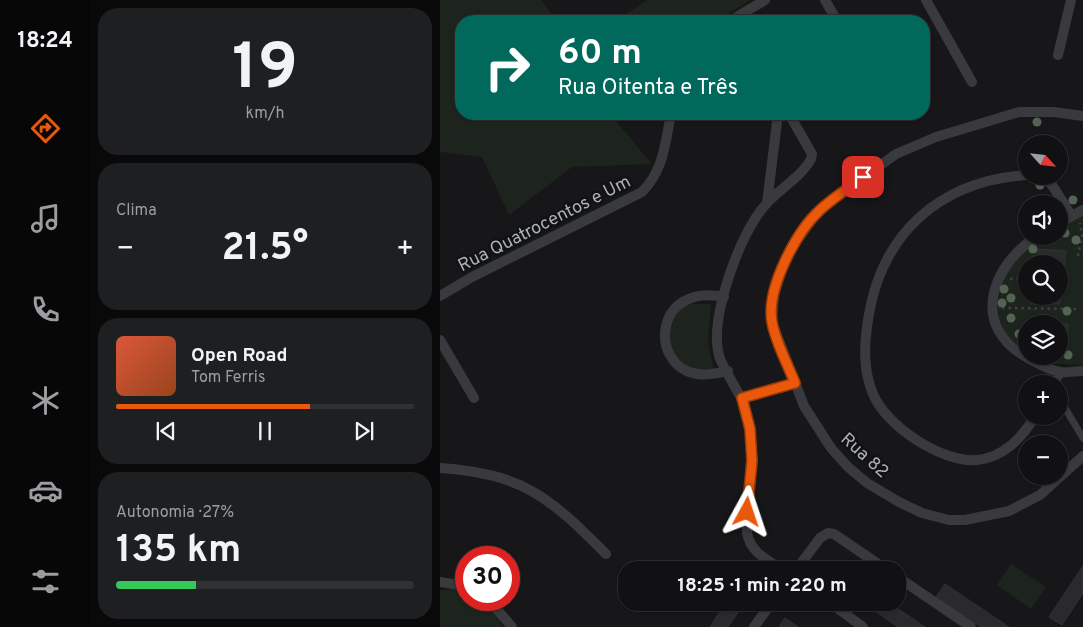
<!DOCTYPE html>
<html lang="pt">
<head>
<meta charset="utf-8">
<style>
	body { margin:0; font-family:Overpass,sans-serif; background:#1e1f21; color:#f1f3f6; height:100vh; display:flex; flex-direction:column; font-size:19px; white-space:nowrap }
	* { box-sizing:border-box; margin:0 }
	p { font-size:16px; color:#9c9da0 }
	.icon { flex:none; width:28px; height:28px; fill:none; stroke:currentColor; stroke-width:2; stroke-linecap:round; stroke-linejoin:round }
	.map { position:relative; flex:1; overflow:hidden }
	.details { display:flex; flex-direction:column; gap:8px; padding:8px; background:#09090a; width:350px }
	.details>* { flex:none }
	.top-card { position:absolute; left:15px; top:15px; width:475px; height:105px; border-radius:20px; box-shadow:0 1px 4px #0004,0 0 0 1px #303133; background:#00695c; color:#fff; overflow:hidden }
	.needle { width:32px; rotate:117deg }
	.fabs { position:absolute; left:578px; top:135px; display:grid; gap:10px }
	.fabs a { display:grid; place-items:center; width:50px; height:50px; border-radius:50%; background:#111113; box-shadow:0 1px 4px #0004,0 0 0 1px #303133; font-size:25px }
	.speed { position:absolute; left:15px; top:546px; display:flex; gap:10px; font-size:25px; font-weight:700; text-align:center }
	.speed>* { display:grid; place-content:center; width:65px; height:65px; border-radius:50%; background:#111113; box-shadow:0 1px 4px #0004,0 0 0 1px #303133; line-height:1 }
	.speed .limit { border:8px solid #d22; background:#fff; color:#111 }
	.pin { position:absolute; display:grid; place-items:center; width:42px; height:42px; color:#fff; margin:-21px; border-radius:10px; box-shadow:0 2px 8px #0006 }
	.me { position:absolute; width:55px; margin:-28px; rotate:5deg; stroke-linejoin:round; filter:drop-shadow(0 0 4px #0008) }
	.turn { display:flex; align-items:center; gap:18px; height:105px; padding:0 20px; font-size:22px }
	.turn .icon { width:65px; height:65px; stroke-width:2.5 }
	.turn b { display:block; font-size:35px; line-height:42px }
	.big { font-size:38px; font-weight:700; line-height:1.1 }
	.details .widget { flex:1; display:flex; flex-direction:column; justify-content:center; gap:8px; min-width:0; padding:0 18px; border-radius:20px; background:#1e1f21 }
	.details .dial { align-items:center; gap:0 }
	.dial b { font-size:65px; line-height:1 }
	.song { display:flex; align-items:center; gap:15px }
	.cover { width:60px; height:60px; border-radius:8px; background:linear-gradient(135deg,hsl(10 70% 55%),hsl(20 70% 35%)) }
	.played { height:5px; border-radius:2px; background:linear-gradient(90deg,#ea580c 65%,#303133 65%) }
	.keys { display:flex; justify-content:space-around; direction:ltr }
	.heat { display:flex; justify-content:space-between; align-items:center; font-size:28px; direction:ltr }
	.charge { height:8px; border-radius:4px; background:linear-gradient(90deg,#34c759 27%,#303133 0) }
	.trip { position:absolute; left:178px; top:561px; width:288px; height:50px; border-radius:20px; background:#111113; box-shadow:0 1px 4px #0004,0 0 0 1px #303133; font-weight:700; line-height:50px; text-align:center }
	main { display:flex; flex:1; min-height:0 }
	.dock { display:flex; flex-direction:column; width:90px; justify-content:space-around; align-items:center; background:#070708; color:#9c9da0 }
	.dock .icon { width:35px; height:35px }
	.dock .selected { color:#ea580c }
	.dock b { font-size:22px; color:#f1f3f6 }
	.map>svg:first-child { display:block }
	.green { fill:#1d241d; fill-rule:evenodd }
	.building { fill:#2a2a2d; stroke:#313235 }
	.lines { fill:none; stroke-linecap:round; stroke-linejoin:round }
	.path { stroke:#3e4145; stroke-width:2.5; stroke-dasharray:2.5 4; stroke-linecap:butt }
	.pedestrian { stroke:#383a3e; stroke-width:7 }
	.minor { stroke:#383a3e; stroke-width:10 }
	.tree { fill:#536353 }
	.route-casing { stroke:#983908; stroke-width:12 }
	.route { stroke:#ea580c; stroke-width:9 }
	.labels { text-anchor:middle; stroke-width:5; stroke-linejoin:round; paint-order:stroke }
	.street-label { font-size:18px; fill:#aab0b8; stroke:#121214 }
</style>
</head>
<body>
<main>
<nav class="dock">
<b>18:24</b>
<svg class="icon selected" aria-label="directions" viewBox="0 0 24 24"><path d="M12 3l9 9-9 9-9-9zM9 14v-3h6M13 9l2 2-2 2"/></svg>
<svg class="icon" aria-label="music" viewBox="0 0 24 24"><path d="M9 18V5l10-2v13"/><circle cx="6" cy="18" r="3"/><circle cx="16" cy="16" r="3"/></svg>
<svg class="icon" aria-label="phone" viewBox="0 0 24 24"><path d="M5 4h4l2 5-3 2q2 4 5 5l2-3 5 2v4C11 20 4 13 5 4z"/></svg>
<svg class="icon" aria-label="climate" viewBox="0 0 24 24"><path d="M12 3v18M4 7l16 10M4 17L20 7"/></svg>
<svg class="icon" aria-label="car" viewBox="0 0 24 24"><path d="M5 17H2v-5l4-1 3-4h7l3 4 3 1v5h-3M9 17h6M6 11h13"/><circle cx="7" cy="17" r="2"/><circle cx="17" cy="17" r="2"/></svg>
<svg class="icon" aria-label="filters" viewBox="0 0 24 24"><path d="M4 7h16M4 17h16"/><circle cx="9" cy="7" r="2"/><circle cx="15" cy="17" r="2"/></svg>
</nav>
<section class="details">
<div class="widget dial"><b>19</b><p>km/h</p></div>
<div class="widget"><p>Clima</p>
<div class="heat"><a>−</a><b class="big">21.5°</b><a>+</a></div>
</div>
<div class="widget">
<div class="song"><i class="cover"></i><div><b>Open Road</b><p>Tom Ferris</p></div></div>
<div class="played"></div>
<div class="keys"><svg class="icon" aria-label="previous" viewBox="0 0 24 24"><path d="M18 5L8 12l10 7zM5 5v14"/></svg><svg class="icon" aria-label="pause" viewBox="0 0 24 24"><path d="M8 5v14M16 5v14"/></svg><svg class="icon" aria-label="next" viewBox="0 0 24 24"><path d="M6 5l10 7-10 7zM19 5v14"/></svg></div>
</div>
<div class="widget"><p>Autonomia · 27%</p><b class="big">135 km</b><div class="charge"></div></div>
</section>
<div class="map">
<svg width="643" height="627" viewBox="0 0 643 627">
	<rect width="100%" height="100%" fill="#171719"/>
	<path class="green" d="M0 0H101L117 21H21V114H170L212 164 132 167 69 215 42 157 0 152Z
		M207 0H310L278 21H176Z
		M643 215V365L615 364 594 356H619V324H586V352C580 347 570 342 565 334 543 297 576 236 619 236V227ZM586 264H619V296H586Z
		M244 304H271L268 342 274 370C267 370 257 372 251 369 221 354 226 326 244 304Z
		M571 564 606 587 591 609 557 585Z
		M14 589 26 593V600C46 600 53 611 63 627H0V590Z"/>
	<path class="building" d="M598 249 626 251 620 304H591L592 296H619V264H596Z
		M619 324H628L627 340H619Z
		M386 561 400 570H380Z
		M643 566V593L622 625 609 617Z
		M505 584 569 627H541L496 597Z
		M286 602H305L288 627H270Z
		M422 602H448L485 627H458Z
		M345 618 358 627H339Z"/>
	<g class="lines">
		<path class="path" d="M638 256 642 236 640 223
			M591 264 596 251
			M570 279 586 278
			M586 284V285
			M562 308 636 309"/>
		<path class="pedestrian" d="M619 398 643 438"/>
		<path class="minor" d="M385 0 397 21
			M486 0 532 82
			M290 21 325 0
			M618 55 631 0
			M447 114 448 116
			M643 116 614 112H579L496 137 456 154 379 210 355 243 343 267 334 295 332 322 364 406 391 448 408 467 427 483 459 502 482 513 509 520H525L569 511 600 495 643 456
			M586 175C500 181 441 233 428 320 424 346 423 370 433 394 446 426 502 463 537 460 563 458 583 437 595 416
			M601 176 612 185 631 215
			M327 203 338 114
			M619 223 643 210
			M597 236C550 267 530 327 588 358 597 363 609 370 620 372 627 373 636 371 643 371
			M0 296 32 277 202 192C224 170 225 143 231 114
			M284 297C214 282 208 366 257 374 267 376 278 373 288 371
			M0 340 34 398
			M613 384 620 372
			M302 398 355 383
			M0 468C84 474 109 497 166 554
			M343 570C326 559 311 553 307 533 307 498 314 464 310 430 306 398 293 387 281 361 268 331 289 272 302 243 308 230 318 212 328 202 341 188 362 176 371 159L372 154 349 114
			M356 570 380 538 388 533 394 534 447 570
			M456 576 531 627
			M0 582 26 586
			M49 600 72 627
			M389 602 423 627
			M314 627 332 602"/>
	</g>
	<g class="tree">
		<circle cx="597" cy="122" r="4.5"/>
		<circle cx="600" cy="185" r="4.5"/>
		<circle cx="633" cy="200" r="4.5"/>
		<circle cx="625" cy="233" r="4.5"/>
		<circle cx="636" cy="240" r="4.5"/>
		<circle cx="593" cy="249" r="4.5"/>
		<circle cx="564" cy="289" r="4.5"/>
		<circle cx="571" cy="298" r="4.5"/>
		<circle cx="562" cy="303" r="4.5"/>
		<circle cx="627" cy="311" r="4.5"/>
		<circle cx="571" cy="318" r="4.5"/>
		<circle cx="579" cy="334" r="4.5"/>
		<circle cx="628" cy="355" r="4.5"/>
	</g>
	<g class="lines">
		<g class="route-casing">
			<path id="route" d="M307 512 312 461 310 429 302 398 355 383C348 365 335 341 332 322 326 289 356 232 380 210 393 198 409 188 423 177"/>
		</g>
		<use href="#route" class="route"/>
	</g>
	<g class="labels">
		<g class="street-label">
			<text transform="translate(104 223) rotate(-27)" y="6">Rua Quatrocentos e Um</text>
			<text transform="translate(425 455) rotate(42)" y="6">Rua 82</text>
		</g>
	</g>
</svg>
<div class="fabs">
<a><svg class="needle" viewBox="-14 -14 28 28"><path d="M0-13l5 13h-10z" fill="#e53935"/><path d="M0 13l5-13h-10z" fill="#9c9da0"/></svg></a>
<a><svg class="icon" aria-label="sound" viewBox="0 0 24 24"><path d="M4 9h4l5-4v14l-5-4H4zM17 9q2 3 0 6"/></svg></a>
<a><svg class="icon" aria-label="search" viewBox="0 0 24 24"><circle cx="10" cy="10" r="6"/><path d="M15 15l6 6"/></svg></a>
<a><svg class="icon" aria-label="layers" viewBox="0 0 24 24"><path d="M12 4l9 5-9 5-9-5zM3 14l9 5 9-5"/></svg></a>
<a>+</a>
<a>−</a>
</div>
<div class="speed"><div class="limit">30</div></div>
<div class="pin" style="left:423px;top:177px;background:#d93025"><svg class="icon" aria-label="arrive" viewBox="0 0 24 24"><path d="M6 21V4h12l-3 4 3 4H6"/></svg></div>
<svg class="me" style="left:307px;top:512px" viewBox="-20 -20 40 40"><path d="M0-17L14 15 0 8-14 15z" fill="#ea580c" stroke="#fff" stroke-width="4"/></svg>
<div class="trip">18:25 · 1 min · 220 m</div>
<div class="top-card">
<div class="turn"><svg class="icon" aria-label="right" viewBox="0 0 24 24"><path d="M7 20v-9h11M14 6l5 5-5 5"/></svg><div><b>60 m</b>Rua Oitenta e Três</div></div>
</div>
</div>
</main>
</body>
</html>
